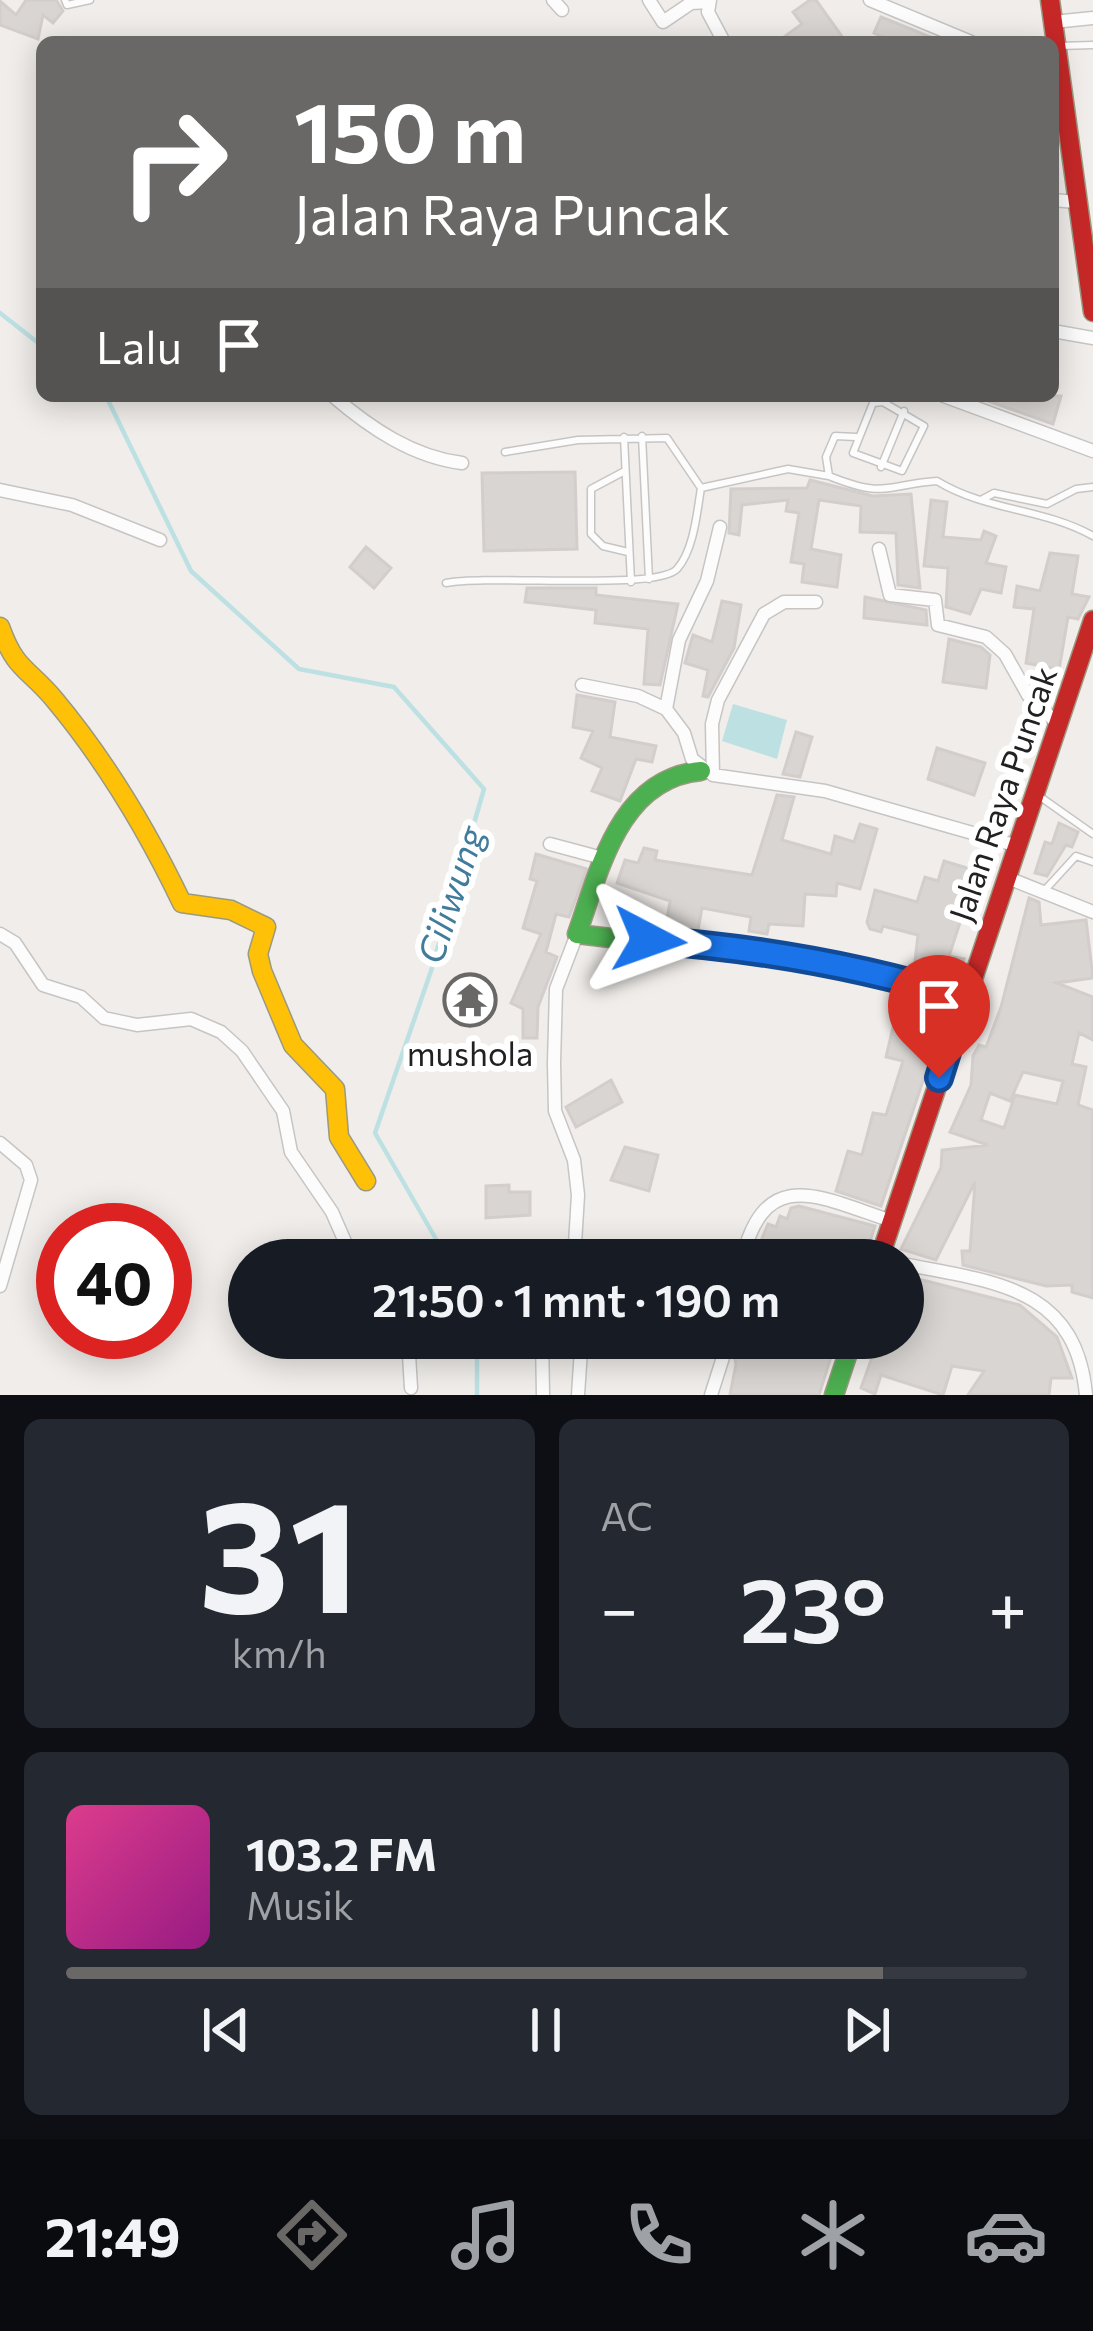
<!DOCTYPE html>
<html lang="id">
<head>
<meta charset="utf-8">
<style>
	body { margin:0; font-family:Commissioner,sans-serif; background:#242831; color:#f1f3f6; height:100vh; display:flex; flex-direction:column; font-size:45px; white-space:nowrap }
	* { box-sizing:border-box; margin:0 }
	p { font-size:39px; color:#9ea1a6 }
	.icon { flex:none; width:66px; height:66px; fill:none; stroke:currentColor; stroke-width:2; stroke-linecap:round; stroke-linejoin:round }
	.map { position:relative; height:1395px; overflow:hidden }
	.details { display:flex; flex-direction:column; gap:24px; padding:24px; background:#0d0f14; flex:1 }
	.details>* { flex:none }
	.banner { position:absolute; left:36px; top:36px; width:1023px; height:366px; border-radius:18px; box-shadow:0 6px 30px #0003; background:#696867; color:#fff; overflow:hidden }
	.speed { position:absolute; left:36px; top:1203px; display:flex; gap:24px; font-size:60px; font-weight:700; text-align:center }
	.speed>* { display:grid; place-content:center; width:156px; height:156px; border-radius:50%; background:#171b24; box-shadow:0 6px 30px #0003; line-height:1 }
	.speed .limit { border:18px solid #d22; background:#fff; color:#111 }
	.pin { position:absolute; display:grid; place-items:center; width:102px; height:102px; color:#fff; margin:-123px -51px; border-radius:50% 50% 50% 0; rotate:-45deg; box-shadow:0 0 12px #0007 }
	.pin .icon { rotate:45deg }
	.me { position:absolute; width:132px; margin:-66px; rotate:94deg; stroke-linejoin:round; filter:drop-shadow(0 0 9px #0008) }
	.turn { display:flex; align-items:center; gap:42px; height:252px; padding:0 60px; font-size:54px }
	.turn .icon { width:156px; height:156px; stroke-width:2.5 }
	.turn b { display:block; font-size:84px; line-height:102px }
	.then { display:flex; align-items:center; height:114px; padding:0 60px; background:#0003; gap:24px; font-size:45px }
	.big { font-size:90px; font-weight:600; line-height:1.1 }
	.details .widget { flex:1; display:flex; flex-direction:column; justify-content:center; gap:18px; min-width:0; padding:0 42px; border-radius:18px; background:#242831 }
	.details .dial { align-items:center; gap:0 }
	.dial b { font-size:156px; line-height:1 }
	.song { display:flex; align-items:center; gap:36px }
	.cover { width:144px; height:144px; border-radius:18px; background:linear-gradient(135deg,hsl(330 70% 55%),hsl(310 70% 35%)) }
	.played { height:12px; border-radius:6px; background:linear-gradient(90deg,#696867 85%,#363941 85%) }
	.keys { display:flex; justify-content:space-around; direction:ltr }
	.heat { display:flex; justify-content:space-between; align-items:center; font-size:66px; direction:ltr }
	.details .tiles { flex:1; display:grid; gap:24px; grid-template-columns:1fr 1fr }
	.widget:last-child { grid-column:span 2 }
	.trip { position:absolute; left:228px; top:1239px; width:696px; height:120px; border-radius:60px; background:#171b24; box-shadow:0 6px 30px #0003; font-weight:600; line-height:120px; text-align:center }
	.tab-bar { display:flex; height:192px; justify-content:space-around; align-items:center; background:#090b0e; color:#9ea1a6 }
	.tab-bar .icon { width:84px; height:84px }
	.tab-bar .selected { color:#696867 }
	.tab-bar b { font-size:54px; color:#f1f3f6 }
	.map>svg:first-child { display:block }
	.water { fill:#bde1e3 }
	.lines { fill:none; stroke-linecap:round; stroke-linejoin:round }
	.stream { stroke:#bde1e3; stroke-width:4.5 }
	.building { fill:#d8d5d2; stroke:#d3cecb; stroke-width:3; fill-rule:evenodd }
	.lane-casing { stroke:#c7c5c4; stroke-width:9 }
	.street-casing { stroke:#c7c5c4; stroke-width:15 }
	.fast-casing { stroke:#9b9980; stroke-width:21 }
	.slow-casing { stroke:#9b9980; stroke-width:21 }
	.jam-casing { stroke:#9b9980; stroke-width:21 }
	.lane { stroke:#fdfcfc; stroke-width:6 }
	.street { stroke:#fdfcfc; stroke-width:12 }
	.fast { stroke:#4caf50; stroke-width:18 }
	.slow { stroke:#ffc107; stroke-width:18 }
	.jam { stroke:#c62828; stroke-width:18 }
	.route-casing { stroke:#114b97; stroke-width:30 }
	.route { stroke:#1a73e8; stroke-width:21 }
	.labels { text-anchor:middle; stroke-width:12; stroke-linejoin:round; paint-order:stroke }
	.street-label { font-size:33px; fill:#212121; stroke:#fff }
	.poi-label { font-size:33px; fill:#212121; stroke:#fff }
	.water-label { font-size:36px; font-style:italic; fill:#417c9c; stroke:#fff }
</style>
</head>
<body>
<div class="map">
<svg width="1093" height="1395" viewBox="0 0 1093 1395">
	<rect width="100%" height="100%" fill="#f0edea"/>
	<path class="water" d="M733 704 787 720 777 759 722 741Z"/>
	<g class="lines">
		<path class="stream" d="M0 313 42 346
			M106 396 191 571 299 669 394 687 484 789 431 971 375 1133 448 1260
			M477 1395V1338"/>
	</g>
	<path class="building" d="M26 0H56L63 11 53 23 43 15 38 39 0 25V1L16 15Z
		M810 0H816L846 42H777L802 24 793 12Z
		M881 17 933 38 936 42H881L883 37 874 33Z
		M974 396H1061L1053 424Z
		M575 472 577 549 484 551 482 473Z
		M810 480 873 496 911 494 920 588 898 585 896 533 860 532 861 506 819 500 811 549 841 555 837 587 802 582 804 564 791 562 799 513 786 511 788 500 742 505 739 535 729 533 731 489 807 488Z
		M931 500 947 502 943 537 981 540 984 531 996 536 986 563 1006 567 1001 593 981 589 970 614 946 607 948 568 924 566Z
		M366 547 391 568 374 588 350 567Z
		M1050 553 1078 556 1072 594 1089 597 1078 619 1068 617 1058 676 1056 669 1026 663 1034 609 1014 607 1017 586 1040 591Z
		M527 588H596V595L678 604 660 685 644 684 648 629 595 623 596 610 525 602Z
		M865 597 926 610 927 625 864 618Z
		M722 601 741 605 734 648 708 697 703 696 708 670 685 663 693 635 712 642Z
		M949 639 981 647 990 655 986 688 943 682Z
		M577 695 615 702 610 737 656 746 652 762 636 759 620 801 592 791 602 768 581 758 593 731 573 727Z
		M796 732 812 737 800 777 783 774Z
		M937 748 985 763 974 795 928 779Z
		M777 795 794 797 782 840 831 854 835 836 854 842 860 824 877 829 860 889 837 883 836 896 805 894 803 926 769 924 767 934 749 931 751 917 702 908 698 930 666 925 670 901 617 883 625 860 638 863 644 848 657 851 655 860 752 875Z
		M1059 823 1078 832 1072 847 1066 845 1047 876 1035 873 1045 842 1052 844Z
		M536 854 587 869 569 917 556 914 546 952 557 957 538 1007 537 1038H523V1009L511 1003 541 934 523 928 537 881 530 879Z
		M944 861 977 871 949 956 964 959 957 979 914 970 918 935 883 926 881 932 870 929 867 922 875 890 917 902 925 877 938 881Z
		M1029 898 1039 902 1041 925 1086 920 1093 978 1057 983 1093 997V1040L1079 1033 1072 1064 1086 1067 1078 1105 1093 1110V1298L1072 1292V1285L1046 1286 963 1265 962 1251H970L975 1182 936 1260 901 1249 941 1168 942 1150 988 1145 950 1132 971 1085 973 1056 979 1045 986 1047 1001 1007ZM1023 1072 1063 1081 1057 1104 1015 1095 1004 1128 981 1120 990 1093 1010 1101Z
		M901 994 933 1003 922 1035 937 1039 881 1206 836 1191 848 1151 862 1155 873 1113 886 1115 903 1061 886 1057Z
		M611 1080 622 1102 576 1127 566 1107Z
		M625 1147 658 1155 649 1191 611 1180Z
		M509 1185V1192H530V1215L486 1218V1186Z
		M799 1206 875 1226 864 1260H753L768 1224 776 1227 780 1216 787 1219 791 1208Z
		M903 1275 1020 1305 1057 1337 1072 1378H1051L1049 1395H968L984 1371 952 1366 943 1395 881 1375 875 1394 861 1388 879 1338H903Z
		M730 1338H837L819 1395H730L736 1364Z"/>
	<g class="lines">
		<g class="lane-casing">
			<path id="lane" d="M65 0 67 5 90 0
				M1059 46 1093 45
				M883 402 924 426 902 471 853 453 873 403Z
				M642 436 649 579
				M624 437 631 582
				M856 437 835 436 826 457 829 476C886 499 884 485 937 481 986 511 1043 508 1093 536
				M505 452 578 440 667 438 701 488
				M881 467 904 411
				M623 472 591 489V534L603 546 628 552
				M981 500 994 493 1047 504 1076 489 1093 487
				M446 583C490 574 657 591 677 569 694 550 697 512 701 488L788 469 829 476
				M1039 796 1093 834
				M1044 891 1076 856 1093 862"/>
		</g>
		<g class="street-casing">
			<path id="street" d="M553 0 562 10
				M649 0 663 22 691 3 709 2
				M710 0 708 12 724 42
				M870 0 971 42
				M1053 22 1093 18
				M1053 200 1076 202
				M1053 331 1093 338
				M333 396C370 428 413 457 462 463
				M944 396 1093 451
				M0 490 72 505 160 540
				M879 549 890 595 935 600 938 625 986 637 1005 654 1028 695 1058 724
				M582 685 638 696 666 709 684 733 692 759 713 775 825 791 1018 846
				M666 709 679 640 707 581 720 527
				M713 775 712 724 718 700 764 614 784 602H816
				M550 844 606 859
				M1008 878 1093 912
				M0 934 15 943 43 985 81 997 104 1018 137 1025 191 1019 221 1032 242 1051 283 1111 291 1152 332 1212 353 1260
				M0 1143 26 1165 31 1180 0 1286
				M574 1260 578 1195 574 1160 555 1111 554 1063 556 989 577 934
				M742 1260C765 1163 821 1198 892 1221
				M903 1264C993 1282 1076 1286 1086 1395
				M408 1338 411 1388
				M542 1338 543 1395
				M571 1338 581 1350 578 1395
				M711 1395 725 1351"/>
		</g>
		<g class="fast-casing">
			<path id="fast" d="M701 771C620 778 600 868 577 934L821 963 964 998
				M834 1395 853 1338"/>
		</g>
		<g class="slow-casing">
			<path id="slow" d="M0 627C16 671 27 667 54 699 105 760 148 832 182 903L231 910 266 927 258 954 262 971 293 1045 335 1089 339 1137 366 1181"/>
		</g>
		<g class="jam-casing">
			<path id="jam" d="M1050 0 1093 312
				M879 1260 1093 620"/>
		</g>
		<use href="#lane" class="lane"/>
		<use href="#street" class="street"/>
		<use href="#fast" class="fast"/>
		<use href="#slow" class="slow"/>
		<use href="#jam" class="jam"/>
	</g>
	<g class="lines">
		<g class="route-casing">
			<path id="route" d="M649 940C756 948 862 966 964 998L939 1078"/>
		</g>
		<use href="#route" class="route"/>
	</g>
	<defs>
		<g id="temple-ring" transform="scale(2.7)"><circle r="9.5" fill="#fff" stroke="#696867" stroke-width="1.5"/><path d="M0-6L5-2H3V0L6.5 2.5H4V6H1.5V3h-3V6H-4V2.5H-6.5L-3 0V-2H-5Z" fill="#696867"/></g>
	</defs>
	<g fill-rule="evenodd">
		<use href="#temple-ring" x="470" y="1000"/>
	</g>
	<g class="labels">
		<g class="street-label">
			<text transform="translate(1003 794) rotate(-71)" y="12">Jalan Raya Puncak</text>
		</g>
		<g class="poi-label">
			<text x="470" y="1066">mushola</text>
		</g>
		<g class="water-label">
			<text transform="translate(451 895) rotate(-72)" y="13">Ciliwung</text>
		</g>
	</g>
</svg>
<div class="speed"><div class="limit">40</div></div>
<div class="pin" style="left:939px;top:1078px;background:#d93025"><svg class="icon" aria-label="arrive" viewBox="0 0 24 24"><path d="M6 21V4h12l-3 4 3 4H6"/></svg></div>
<svg class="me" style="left:649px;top:940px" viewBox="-20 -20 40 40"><path d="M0-17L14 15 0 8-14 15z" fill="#1a73e8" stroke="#fff" stroke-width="4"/></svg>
<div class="trip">21:50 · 1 mnt · 190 m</div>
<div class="banner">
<div class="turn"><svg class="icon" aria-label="right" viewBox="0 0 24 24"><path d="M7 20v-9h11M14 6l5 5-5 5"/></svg><div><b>150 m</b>Jalan Raya Puncak</div></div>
<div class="then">Lalu<svg class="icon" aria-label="arrive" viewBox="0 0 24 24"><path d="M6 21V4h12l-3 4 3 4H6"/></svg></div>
</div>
</div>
<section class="details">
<div class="tiles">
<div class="widget dial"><b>31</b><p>km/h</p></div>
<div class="widget"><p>AC</p>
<div class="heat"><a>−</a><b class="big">23°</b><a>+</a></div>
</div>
<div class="widget">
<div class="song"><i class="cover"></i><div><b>103.2 FM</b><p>Musik</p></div></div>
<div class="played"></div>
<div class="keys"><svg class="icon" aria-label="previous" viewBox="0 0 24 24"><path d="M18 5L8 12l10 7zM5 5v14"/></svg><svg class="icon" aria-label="pause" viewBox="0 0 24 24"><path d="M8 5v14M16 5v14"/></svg><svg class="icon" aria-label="next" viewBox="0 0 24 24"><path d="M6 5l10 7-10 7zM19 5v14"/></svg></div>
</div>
</div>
</section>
<nav class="tab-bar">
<b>21:49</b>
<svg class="icon selected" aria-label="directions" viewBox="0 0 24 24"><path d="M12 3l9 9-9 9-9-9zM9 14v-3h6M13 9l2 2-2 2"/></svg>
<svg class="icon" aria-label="music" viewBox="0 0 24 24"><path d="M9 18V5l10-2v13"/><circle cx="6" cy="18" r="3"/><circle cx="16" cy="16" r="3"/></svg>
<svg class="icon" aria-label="phone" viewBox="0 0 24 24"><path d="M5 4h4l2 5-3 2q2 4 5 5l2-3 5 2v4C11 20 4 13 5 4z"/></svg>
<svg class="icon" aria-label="climate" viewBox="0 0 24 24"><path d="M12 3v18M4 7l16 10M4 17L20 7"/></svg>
<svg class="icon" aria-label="car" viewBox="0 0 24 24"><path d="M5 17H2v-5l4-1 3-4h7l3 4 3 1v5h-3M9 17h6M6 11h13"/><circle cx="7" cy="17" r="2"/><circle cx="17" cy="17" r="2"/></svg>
</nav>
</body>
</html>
